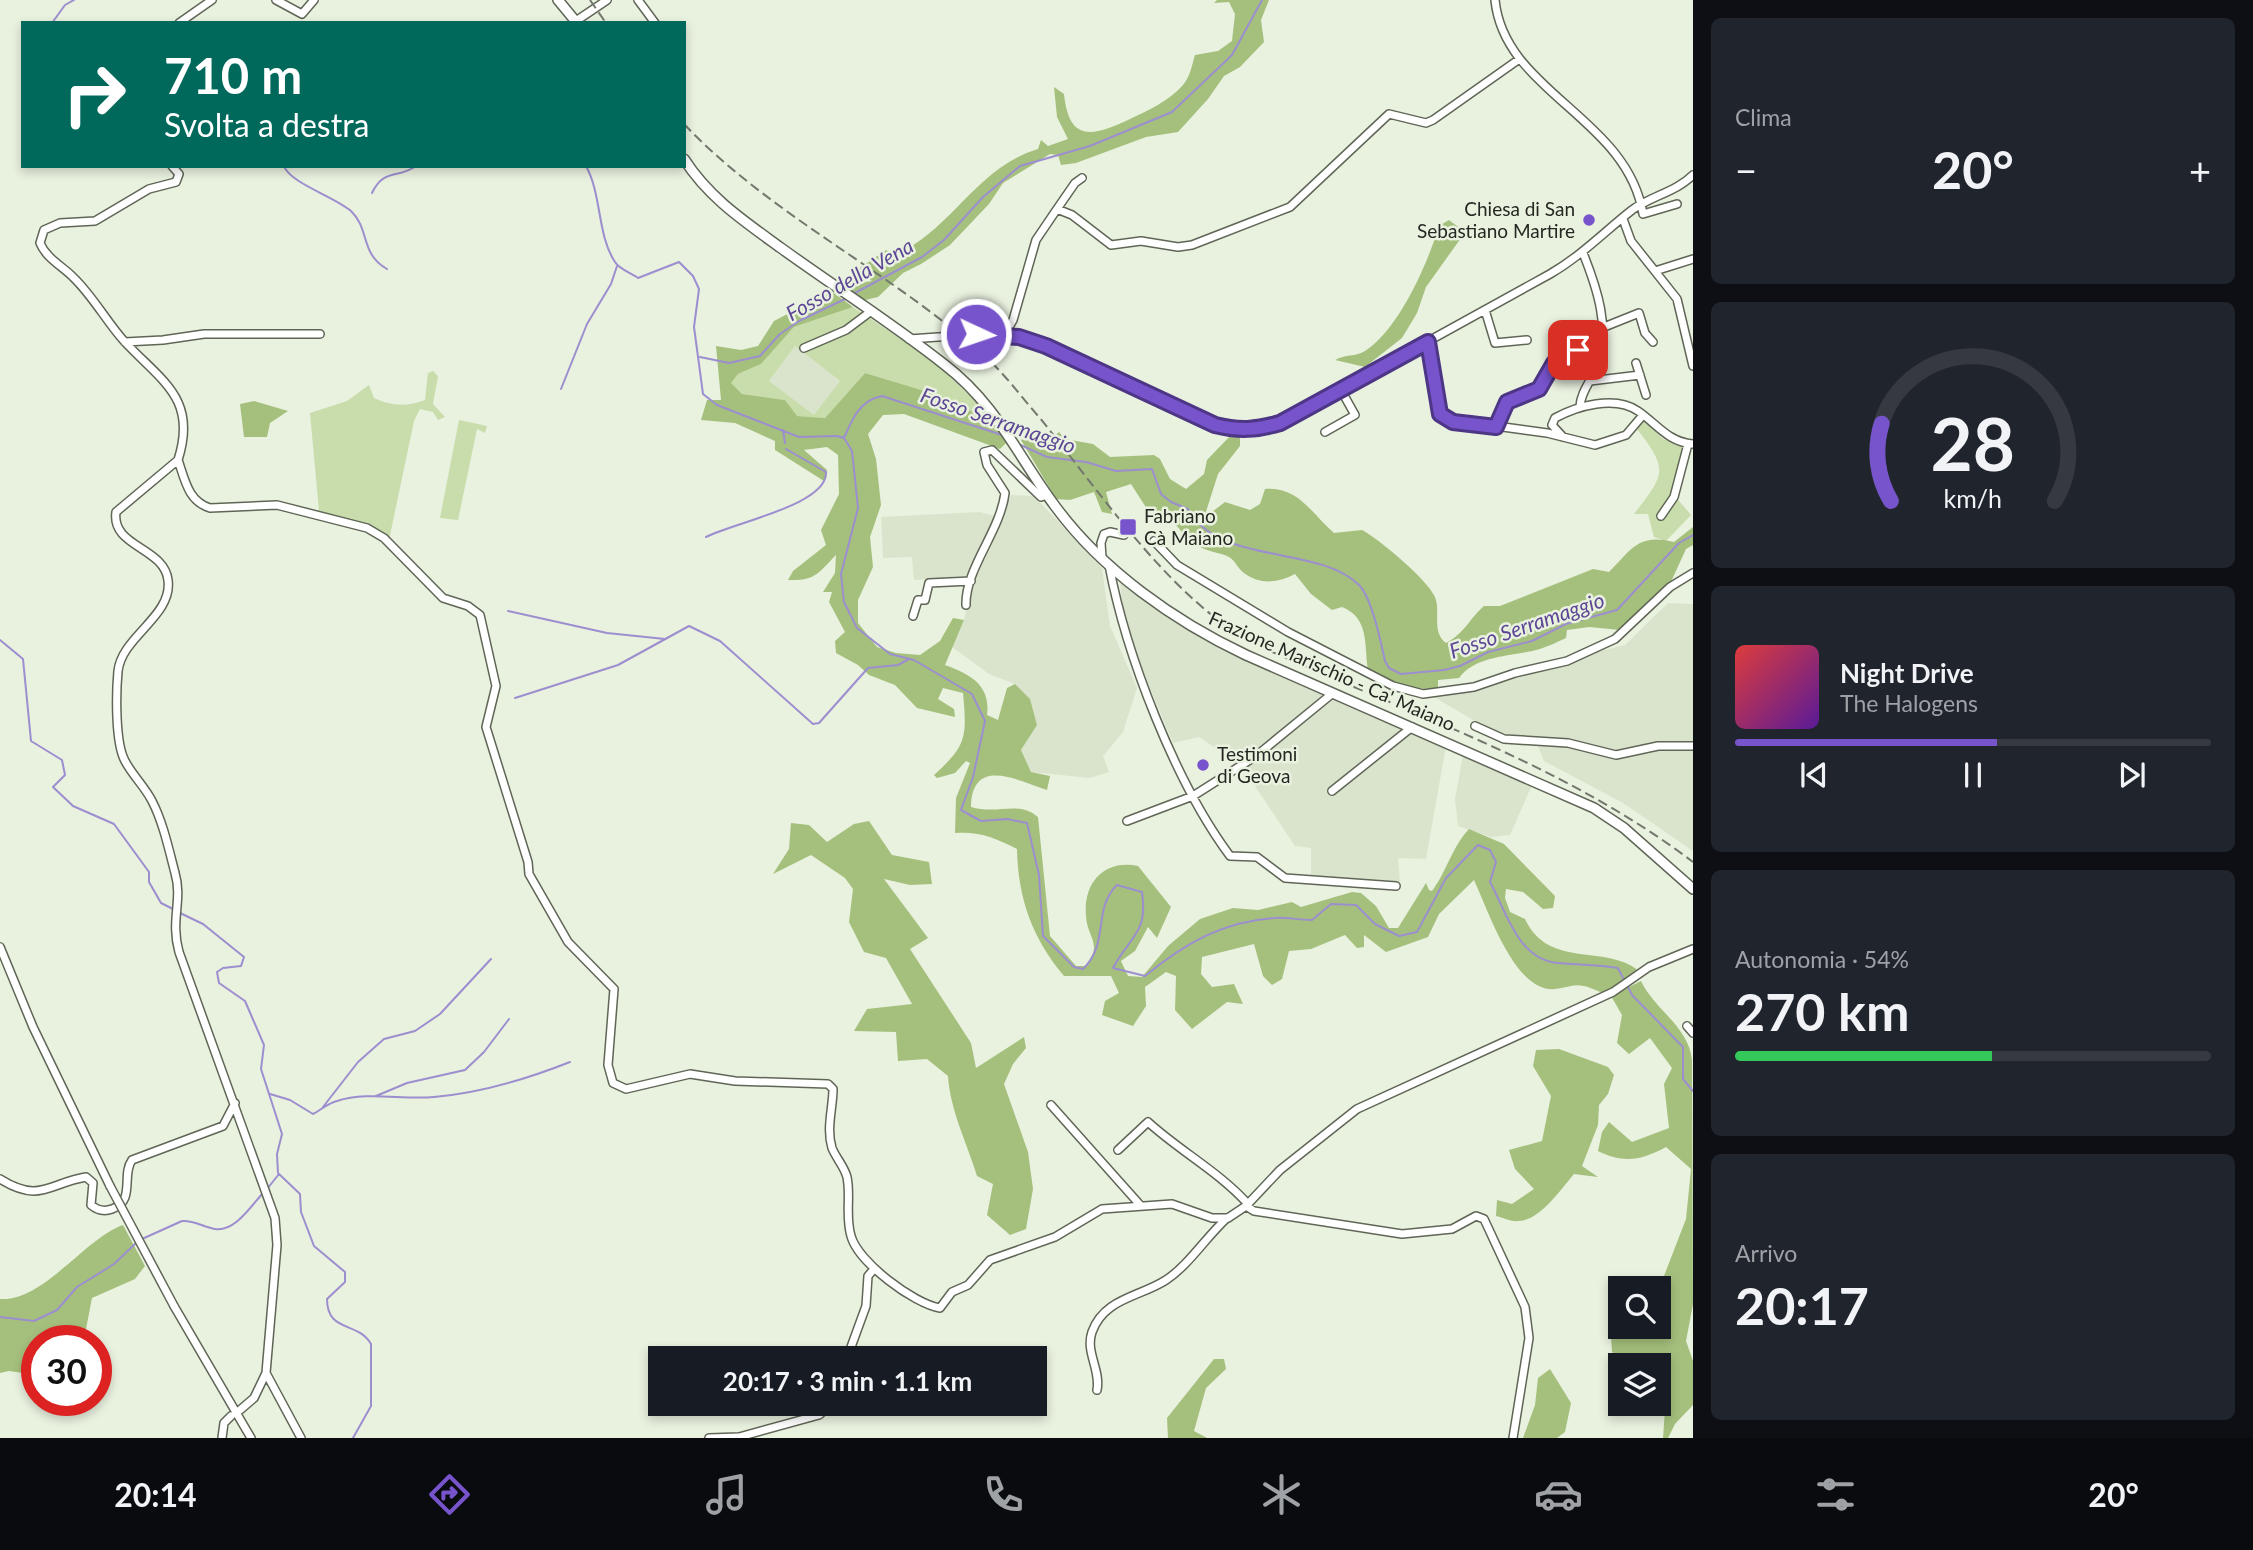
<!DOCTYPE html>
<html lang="it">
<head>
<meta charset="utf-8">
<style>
	body { margin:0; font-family:Lato,sans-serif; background:#20242c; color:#f1f3f6; height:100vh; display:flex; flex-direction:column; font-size:26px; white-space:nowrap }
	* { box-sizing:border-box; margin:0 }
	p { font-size:23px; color:#9ea1a6 }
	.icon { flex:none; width:38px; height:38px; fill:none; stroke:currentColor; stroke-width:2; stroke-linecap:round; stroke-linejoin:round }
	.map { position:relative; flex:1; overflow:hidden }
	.panel { display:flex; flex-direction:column; gap:18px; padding:18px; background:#0d0f14; width:560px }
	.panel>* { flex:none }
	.hud { position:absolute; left:21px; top:21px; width:665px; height:147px; border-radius:0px; box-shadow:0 4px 10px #0003; background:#00695c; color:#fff; overflow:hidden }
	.controls { position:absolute; left:1608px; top:1276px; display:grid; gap:14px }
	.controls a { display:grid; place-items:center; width:63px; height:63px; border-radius:0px; background:#171b24; box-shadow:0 4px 10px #0003; font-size:35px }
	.speed { position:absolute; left:21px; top:1325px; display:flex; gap:14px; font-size:35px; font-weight:700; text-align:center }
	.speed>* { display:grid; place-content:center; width:91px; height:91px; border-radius:50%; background:#171b24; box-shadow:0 4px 10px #0003; line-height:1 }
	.speed .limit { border:10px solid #d22; background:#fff; color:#111 }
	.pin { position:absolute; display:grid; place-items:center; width:60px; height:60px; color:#fff; margin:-30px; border-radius:14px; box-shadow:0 4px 10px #0006 }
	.me { position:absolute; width:77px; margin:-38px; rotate:93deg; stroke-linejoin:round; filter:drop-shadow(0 0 5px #0008) }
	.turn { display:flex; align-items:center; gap:24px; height:147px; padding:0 28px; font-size:32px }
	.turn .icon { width:91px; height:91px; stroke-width:2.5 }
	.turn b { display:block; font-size:49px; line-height:60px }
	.big { font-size:52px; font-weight:700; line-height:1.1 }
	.panel .card { flex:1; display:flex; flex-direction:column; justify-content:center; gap:10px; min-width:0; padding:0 24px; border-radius:10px; background:#20242c }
	.panel .dial { align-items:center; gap:0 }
	.dial svg { height:182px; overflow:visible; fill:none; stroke:#363941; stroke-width:7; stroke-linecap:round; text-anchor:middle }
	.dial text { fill:#f1f3f6; stroke:none }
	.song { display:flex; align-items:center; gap:21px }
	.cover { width:84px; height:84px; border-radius:10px; background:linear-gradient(135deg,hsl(0 70% 55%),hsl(270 70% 35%)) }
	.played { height:7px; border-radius:4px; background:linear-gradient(90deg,#7753cc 55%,#363941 55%) }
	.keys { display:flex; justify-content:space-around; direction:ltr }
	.heat { display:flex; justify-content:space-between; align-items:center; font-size:38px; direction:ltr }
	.charge { height:10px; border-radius:5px; background:linear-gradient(90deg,#34c759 54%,#363941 0) }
	.trip { position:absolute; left:648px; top:1346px; width:399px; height:70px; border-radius:0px; background:#171b24; box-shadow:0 4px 10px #0003; font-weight:700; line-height:70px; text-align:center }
	.dock { display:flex; height:112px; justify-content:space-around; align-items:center; background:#090b0e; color:#9ea1a6 }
	.dock .icon { width:49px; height:49px }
	.dock .current { color:#7753cc }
	.dock b { font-size:32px; color:#f1f3f6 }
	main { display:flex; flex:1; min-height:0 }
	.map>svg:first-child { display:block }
	.built { fill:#dae4cd }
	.green { fill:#c9ddac; fill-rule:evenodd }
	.forest { fill:#a5c07d }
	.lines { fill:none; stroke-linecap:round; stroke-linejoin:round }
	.stream { stroke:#9c8ecf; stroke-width:2 }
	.minor-casing { stroke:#5f6657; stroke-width:10 }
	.major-casing { stroke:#5f6657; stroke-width:12 }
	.minor { stroke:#fff; stroke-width:7 }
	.major { stroke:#fff; stroke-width:9 }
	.rail { stroke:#73786e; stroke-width:2; stroke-dasharray:10 5; stroke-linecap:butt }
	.minor-bridge-casing { stroke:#5f6657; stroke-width:10; stroke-linecap:butt }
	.minor-bridge { stroke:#fff; stroke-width:7 }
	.route-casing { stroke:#4d3685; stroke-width:18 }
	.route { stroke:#7753cc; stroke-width:12 }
	.poi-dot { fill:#7753cc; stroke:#e9f1df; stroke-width:2.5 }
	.labels { text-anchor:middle; stroke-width:5; stroke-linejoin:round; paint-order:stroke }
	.poi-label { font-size:19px; fill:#252822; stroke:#e9f1df; text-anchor:start }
	.street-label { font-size:19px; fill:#252822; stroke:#e9f1df }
	.water-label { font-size:21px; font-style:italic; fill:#5c4695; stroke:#e9f1df }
</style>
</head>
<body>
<main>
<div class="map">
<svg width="1693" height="1438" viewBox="0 0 1693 1438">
	<rect width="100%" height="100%" fill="#e9f1df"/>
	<path class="built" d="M795 346 840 381 815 416 769 381Z
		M1011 495 1034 496 1102 568 1110 626 1137 688 1123 732 1103 756 1109 772 1090 778 1031 772 1021 750 1037 725 1015 684 989 674 952 647 964 620 973 581Z
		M980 512 997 517 975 569 966 576 914 580 912 557 883 558 881 517Z
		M1120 578 1215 646 1446 746 1426 859 1398 858 1400 883 1311 875V848L1295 846 1241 765 1199 737 1173 743 1134 650 1122 604Z
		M1668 603 1693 604V851L1623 803 1544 761 1535 739 1494 732 1432 696 1464 692 1556 662 1625 645Z
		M1463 755 1532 785 1510 835 1491 837 1458 826 1455 799Z"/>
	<path class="green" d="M853 307 932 360 994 419 968 410 958 401 865 373 825 418 796 416 785 400 742 394 730 383 738 374 761 364 794 327ZM795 346 840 381 814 415 769 381Z
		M433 371 438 376 433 404 445 417 438 420 433 412 420 409 414 421 389 540 373 527 319 511 310 413 347 401 369 385 374 398C391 406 407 407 425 400L428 373Z
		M459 420 487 426 485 433 477 429 458 520 440 518Z
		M1644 421 1663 439 1686 446 1675 496 1691 515 1666 541 1654 537 1648 514H1634C1665 474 1669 470 1637 429Z"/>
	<path class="forest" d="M1217 0H1269L1261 20 1264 42 1240 67 1224 76 1208 99 1178 132 1146 137 1076 163 1061 165 1058 155 1050 154 1003 183 989 204 950 245 921 264 903 273 878 297 861 301 841 286 872 281 857 270 886 250 894 255C951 232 975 168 1038 149L1041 140 1048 146 1068 139 1057 117 1054 87 1064 94C1069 143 1093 136 1128 120 1147 111 1169 101 1183 85 1190 77 1192 65 1195 55L1218 51 1232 41 1235 14 1229 2 1214 3Z
		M1449 220 1462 230 1461 238 1426 287 1417 313 1402 338 1365 367 1335 360C1345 354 1356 357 1365 351 1399 329 1427 265 1439 226Z
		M831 291 853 307 794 327 761 364 738 374 731 383 742 394 785 400 797 416 825 418 865 373 958 401 968 410 994 419 1008 441 1000 449 904 414 883 415 868 434 876 459 881 505 870 537 873 567 858 600V623L877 647 896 653 920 655 940 641 953 618 964 620 945 665C970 674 991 685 987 715L998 720 1007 688 1015 684 1030 699 1037 725 1021 750 1031 772 1050 776 1047 790C1017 780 972 756 971 807 998 815 1018 800 1038 817L1050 936 1076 966H1085C1104 944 1087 938 1086 916 1083 883 1104 859 1138 866L1171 907 1157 938 1148 927 1135 951 1121 961 1128 976 1142 977 1168 946 1200 919 1233 908 1258 910 1292 902 1301 907 1352 892 1361 893 1376 906 1389 928H1398L1426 883 1429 890 1432 891C1447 871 1452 847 1469 829L1504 844 1555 896 1553 908 1543 909 1523 892 1506 889 1505 898 1510 912 1525 919C1549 970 1605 943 1639 971L1603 993C1593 989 1582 983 1571 986 1560 988 1551 992 1539 986 1509 972 1488 911 1474 880L1439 914 1428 937 1386 952 1364 935V947L1357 948 1345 935 1311 949 1289 951 1282 979 1272 985 1263 976 1254 944 1202 957 1201 974 1212 987 1234 984 1243 1004 1227 1002 1192 1029 1175 1010 1176 976 1166 972 1145 987 1146 1006 1133 1026 1102 1015 1105 1001 1119 993 1111 976H1064C1032 938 1018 898 1017 849 996 838 979 831 955 833L956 798 970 763 966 761 955 773 937 778 934 775C967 745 967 737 963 693L943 688 938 699 954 709 955 717 917 708 895 685 869 675 858 665 836 653 835 641 845 632 829 602 832 592H823L835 573 836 555C818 573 816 581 788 580L793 571 826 545 821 530 839 494 838 455 827 447 804 450 827 470 824 481 775 450V441L735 423 701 420 707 400H721L716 346 741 350 758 346 774 321Z
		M254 401 288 411 270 423 267 437H244L240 404Z
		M1059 432 1065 439 1093 444 1110 457 1154 455 1160 459 1170 479 1186 489 1204 474 1207 460 1231 435 1240 436V446L1218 474 1204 518 1225 502 1250 510 1260 504 1265 489C1298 486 1311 513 1334 533L1362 530C1379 539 1427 579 1435 597 1441 611 1431 632 1446 643 1464 634 1470 618 1484 606H1500L1593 569 1609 572C1632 549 1638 533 1674 542L1693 527V545L1686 549 1670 584 1620 630 1589 627 1567 630 1566 638C1557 642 1549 646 1540 649 1513 657 1477 654 1459 678L1438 680V688C1406 691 1396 685 1368 670 1364 646 1370 618 1342 607L1332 610 1311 594 1295 574C1278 583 1260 585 1244 573 1238 569 1235 560 1229 557 1219 552 1208 552 1198 546 1176 532 1176 514 1147 509L1131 484 1106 492 1112 514 1102 512 1094 492 1070 500 1056 499 1021 440 1032 433 1043 447Z
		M869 821 892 855 929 862 932 884 910 885 884 879 928 938 910 949 971 1043 976 1068 1024 1037 1026 1048 1013 1064 1004 1084 1028 1152 1033 1189 1026 1229 1010 1235 987 1215 993 1184 977 1176C967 1143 950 1110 948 1076L927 1059 898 1061 896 1032 854 1031 867 1009 912 1004 886 958 864 952 849 922 853 889 845 878 811 855 773 874 789 849 791 823 809 825 827 842 854 824Z
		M1641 981C1654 1009 1689 1027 1692 1060L1693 1304 1686 1341 1693 1361V1405L1675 1424 1668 1438H1663L1667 1382 1662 1365H1630L1612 1352 1611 1337 1622 1327 1659 1326V1289L1686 1219 1691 1169 1666 1147C1642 1160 1624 1164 1598 1151L1602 1132 1609 1122 1632 1142 1669 1128 1664 1084 1672 1068 1650 1038 1629 1054 1617 1043 1622 1015 1611 996Z
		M1559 1049 1608 1067 1614 1075 1608 1094 1599 1105 1598 1125 1582 1166 1598 1177 1574 1174C1561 1189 1540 1221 1518 1221 1511 1222 1502 1217 1496 1216L1497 1200 1512 1204 1534 1189 1515 1169 1509 1150 1542 1141 1551 1096 1533 1066 1536 1050Z
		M123 1225 145 1266 135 1279 92 1298 86 1329 76 1340H37V1375L9 1371 0 1373V1299C43 1302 84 1239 123 1225Z
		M1214 1359H1224L1226 1369 1206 1388 1194 1431 1207 1438H1168L1167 1418Z
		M1550 1369 1571 1403 1565 1432 1557 1438H1523L1535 1405 1538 1378Z"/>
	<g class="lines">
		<path class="stream" d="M52 23 65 5 74 0
			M284 166C290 183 335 197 351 211 370 229 360 254 387 269
			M586 166C602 195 597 235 615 262 619 269 631 273 638 278L679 262 693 276 699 289 694 327 703 394 717 405 799 437 837 436 844 438 852 451 858 508 841 574 844 602 857 628 890 654 914 660 972 694 985 721 973 777 961 810 981 821 1007 819 1027 823 1039 875 1043 936 1074 967 1083 969C1110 943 1092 909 1117 885L1142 892C1148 933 1131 935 1113 968L1145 976C1184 944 1223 921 1274 918 1286 917 1299 920 1312 920L1331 904 1356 905 1375 924 1399 936 1417 932 1446 878 1478 845 1490 850 1496 862 1490 882C1506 911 1518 960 1558 963 1578 965 1597 964 1618 968L1624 980
			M372 193C384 168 398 179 416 166
			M853 294 922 257 944 240 983 197 1020 166 1090 146 1172 112 1232 55 1262 0
			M700 357 729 363 760 356 780 334 799 321 845 299
			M561 389 587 324 611 284 617 266
			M783 430 785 443
			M844 438C852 419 860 400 882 396L1002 435
			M1016 443 1047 457 1086 462 1116 471 1152 469 1161 494 1171 502 1188 509C1219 566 1317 544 1359 585 1372 598 1381 643 1385 661L1389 668 1401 674 1444 670 1460 666 1488 652 1532 641 1566 624 1617 610 1679 543 1693 535
			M706 537C732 523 828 505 826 472L786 449
			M508 611 607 633 665 639
			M0 640 23 659 31 741 62 760 65 775 53 787 73 806 114 824 149 872V882L161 903 173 909
			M515 698 618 665 689 626 720 641 813 724 819 723 868 668 898 665 909 659
			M178 912 203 924 244 957 241 966 223 968 217 972 219 983 245 1001 264 1045 261 1069 282 1134 277 1154 278 1173 300 1194 301 1212 314 1246 345 1272V1282L327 1299C327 1333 358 1321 371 1344V1406L353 1438
			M1627 985 1632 995 1683 1047V1079L1693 1091
			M270 1094 290 1100 313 1114C321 1110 328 1103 337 1101 367 1091 402 1100 434 1097 480 1093 527 1079 570 1062
			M376 1096 407 1083 465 1070 484 1052 509 1019
			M323 1107 358 1062 384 1039 415 1031 440 1014 491 959
			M267 1189 279 1174
			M142 1239 182 1221C194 1220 203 1227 215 1229 235 1232 251 1206 263 1193
			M0 1317 34 1321 57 1310 77 1287 114 1264 137 1242"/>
		<g class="minor-casing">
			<path id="minor" d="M276 0 302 14 314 0
				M638 0 655 23
				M1495 0C1504 92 1627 117 1643 214L1677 204
				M576 21 607 0
				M179 23 212 0
				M172 166 179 174 176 182 149 189 95 221 60 223 44 230 40 243C46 258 62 266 73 277 93 296 106 321 124 341 161 381 198 398 178 460L116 512C111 547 164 547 168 580 173 616 122 636 118 671 116 693 115 743 125 761 133 776 145 787 152 801 163 822 169 850 175 873 183 900 170 920 179 952L275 1218 277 1245 266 1373 301 1438
				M1057 209 1075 183 1082 178
				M1623 219 1631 241 1677 299 1693 366
				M1655 271 1693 259
				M1485 310 1495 343 1527 340
				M1604 327 1639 313 1645 333 1653 342
				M994 332 1009 327 1013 320 1036 240 1057 209 1072 215 1111 245 1141 241 1178 247 1192 245 1290 207 1389 114 1426 123 1433 120 1518 60
				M909 339 982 334 1019 337 1078 359 1215 425C1239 431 1256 430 1280 423L1550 274C1581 256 1604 232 1632 210 1651 196 1676 192 1693 175
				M125 342 163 340 204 334H320
				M1428 342 1437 408 1445 419 1547 433 1595 445 1626 435 1643 415
				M804 348 846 330 870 312
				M1636 363 1646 395
				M1590 381 1640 375
				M1580 406C1581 391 1592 380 1597 366 1611 329 1597 288 1583 253
				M1496 427 1507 402 1539 389 1549 369 1566 355 1578 350H1601
				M1325 432 1355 415 1341 390
				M1563 437 1552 425 1555 418C1577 406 1615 395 1638 411 1657 424 1668 442 1693 444
				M178 460C185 480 188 501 210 508L277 505 367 528 384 538 443 598 468 606 480 615 496 686 486 727 528 862 529 874 568 942 614 989 608 1065 613 1083 626 1089 690 1074 735 1081 828 1084 833 1089C833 1108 826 1128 832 1148 836 1158 844 1166 847 1177 851 1196 845 1216 851 1236 858 1262 914 1304 940 1308L952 1292 968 1285 990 1260 1055 1237 1102 1209 1172 1204 1212 1218H1228L1246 1206 1280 1170 1357 1109 1613 992 1649 967 1693 949
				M1661 516 1674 497 1688 444
				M1154 541 1177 565 1288 632 1393 686 1423 694 1474 687 1515 673 1567 661 1615 639 1670 587 1693 573
				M1102 558 1101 543 1104 534 1110 532 1124 535
				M1109 565C1126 655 1175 782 1230 856L1257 857 1285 878 1396 886
				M966 605C965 569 1000 532 1005 493L987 465 984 452 992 450 1041 497 1047 495
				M913 616 918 600H925L929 583 971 581
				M1475 726 1504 739 1568 743 1616 755 1658 746H1693
				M1332 791 1412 727
				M1127 821 1193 796 1256 756 1333 693
				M0 947 33 1027 110 1186
				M1687 1026 1693 1033
				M1051 1105 1141 1206
				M1118 1150 1148 1122C1181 1152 1218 1171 1248 1204
				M0 1179C40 1204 49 1183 86 1177L93 1183 91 1205C97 1210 104 1212 112 1209 136 1201 121 1175 132 1160L223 1126 235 1103
				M1246 1206 1254 1211 1402 1234 1452 1229 1476 1216 1484 1219 1525 1307 1529 1338 1513 1438
				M174 1306 251 1438
				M847 1358 866 1306 868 1276 874 1269
				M1097 1390C1101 1370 1085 1352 1092 1332 1104 1298 1140 1297 1166 1280 1189 1265 1206 1237 1227 1218
				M240 1410 254 1398 266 1373
				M222 1438 224 1423 231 1416
				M709 1438 739 1437 819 1415 832 1404"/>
		</g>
		<g class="major-casing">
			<path id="major" d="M558 0 577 23
				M684 159C709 198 744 221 781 248 835 287 892 323 945 365 997 405 1017 455 1055 506 1102 570 1174 621 1246 655L1594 808 1624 828 1693 889"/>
		</g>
		<use href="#minor" class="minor"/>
		<use href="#major" class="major"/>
		<path class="rail" d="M590 0 606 23
			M684 124C774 219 899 275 994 365 1010 381 1024 400 1039 417 1102 494 1166 593 1252 643 1402 711 1561 762 1693 862"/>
		<g class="minor-bridge-casing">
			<path id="minor-bridge" d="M110 1186 174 1306"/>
		</g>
		<use href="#minor-bridge" class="minor-bridge"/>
	</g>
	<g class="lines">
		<g class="route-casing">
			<path id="route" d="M976 334 1019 337 1046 346 1215 425C1239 431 1256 430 1280 423L1428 342 1440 414 1453 422 1496 427 1507 402 1539 389 1554 363 1578 350"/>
		</g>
		<use href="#route" class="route"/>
	</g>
	<g class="poi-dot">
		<circle cx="1589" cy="220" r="7"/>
		<rect x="1119" y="518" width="18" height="18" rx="3.5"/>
		<circle cx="1203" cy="765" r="7"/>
	</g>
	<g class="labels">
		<g class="poi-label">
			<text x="1575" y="216" text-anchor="end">Chiesa di San<tspan x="1575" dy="22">Sebastiano Martire</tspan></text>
			<text x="1144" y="523">Fabriano<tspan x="1144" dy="22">Cà Maiano</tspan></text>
			<text x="1217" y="761">Testimoni<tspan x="1217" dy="22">di Geova</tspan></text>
		</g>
		<g class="street-label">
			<text transform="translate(1332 671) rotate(24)" y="7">Frazione Marischio - Ca' Maiano</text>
		</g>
		<g class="water-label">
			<text transform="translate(850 280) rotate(-30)" y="7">Fosso della Vena</text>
			<text transform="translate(998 421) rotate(19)" y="7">Fosso Serramaggio</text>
			<text transform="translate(1527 626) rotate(-19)" y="7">Fosso Serramaggio</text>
		</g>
	</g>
</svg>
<div class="controls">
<a><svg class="icon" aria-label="search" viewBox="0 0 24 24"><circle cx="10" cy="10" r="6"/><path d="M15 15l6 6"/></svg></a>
<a><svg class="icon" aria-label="layers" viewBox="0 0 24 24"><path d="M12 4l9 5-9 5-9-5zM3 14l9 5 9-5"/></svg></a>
</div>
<div class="speed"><div class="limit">30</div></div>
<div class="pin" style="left:1578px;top:350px;background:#d93025"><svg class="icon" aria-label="arrive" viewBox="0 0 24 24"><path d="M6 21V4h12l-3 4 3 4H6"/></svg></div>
<svg class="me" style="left:976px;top:334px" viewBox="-20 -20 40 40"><circle r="17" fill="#7753cc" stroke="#fff" stroke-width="3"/><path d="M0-11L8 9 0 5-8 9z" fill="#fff"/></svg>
<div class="trip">20:17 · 3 min · 1.1 km</div>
<div class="hud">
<div class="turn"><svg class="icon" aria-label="right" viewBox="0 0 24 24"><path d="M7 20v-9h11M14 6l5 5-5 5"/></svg><div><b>710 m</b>Svolta a destra</div></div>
</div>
</div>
<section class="panel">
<div class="card"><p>Clima</p>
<div class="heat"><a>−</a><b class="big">20°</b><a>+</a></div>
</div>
<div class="card dial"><svg viewBox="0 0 100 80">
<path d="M14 69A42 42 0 1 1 86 69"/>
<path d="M14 69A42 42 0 0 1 10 35" stroke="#7753cc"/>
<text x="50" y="56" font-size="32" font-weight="700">28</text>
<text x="50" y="72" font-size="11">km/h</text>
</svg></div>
<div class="card">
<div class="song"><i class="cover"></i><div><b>Night Drive</b><p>The Halogens</p></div></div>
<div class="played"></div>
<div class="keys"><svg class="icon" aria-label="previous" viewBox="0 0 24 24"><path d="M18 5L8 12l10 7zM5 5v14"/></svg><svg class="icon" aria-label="pause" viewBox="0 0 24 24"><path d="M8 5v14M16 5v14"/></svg><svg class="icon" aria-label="next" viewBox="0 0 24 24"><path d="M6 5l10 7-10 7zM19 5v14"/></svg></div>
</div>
<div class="card"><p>Autonomia · 54%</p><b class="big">270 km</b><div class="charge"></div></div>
<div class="card"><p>Arrivo</p><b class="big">20:17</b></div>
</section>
</main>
<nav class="dock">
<b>20:14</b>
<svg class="icon current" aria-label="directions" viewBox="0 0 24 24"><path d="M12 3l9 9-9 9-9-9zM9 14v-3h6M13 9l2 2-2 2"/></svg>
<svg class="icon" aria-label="music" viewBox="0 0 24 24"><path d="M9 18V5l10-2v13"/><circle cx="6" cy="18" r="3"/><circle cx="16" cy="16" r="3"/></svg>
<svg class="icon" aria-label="phone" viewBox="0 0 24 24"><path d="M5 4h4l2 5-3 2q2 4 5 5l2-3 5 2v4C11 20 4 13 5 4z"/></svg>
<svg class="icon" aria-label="climate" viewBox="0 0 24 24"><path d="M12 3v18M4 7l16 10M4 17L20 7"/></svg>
<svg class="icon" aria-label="car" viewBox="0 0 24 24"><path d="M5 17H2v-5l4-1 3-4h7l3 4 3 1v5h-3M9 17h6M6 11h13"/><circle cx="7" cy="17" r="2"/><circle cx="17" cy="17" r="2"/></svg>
<svg class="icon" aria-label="filters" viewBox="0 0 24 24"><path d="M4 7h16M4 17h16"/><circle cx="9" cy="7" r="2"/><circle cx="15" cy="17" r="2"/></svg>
<b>20°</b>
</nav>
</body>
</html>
